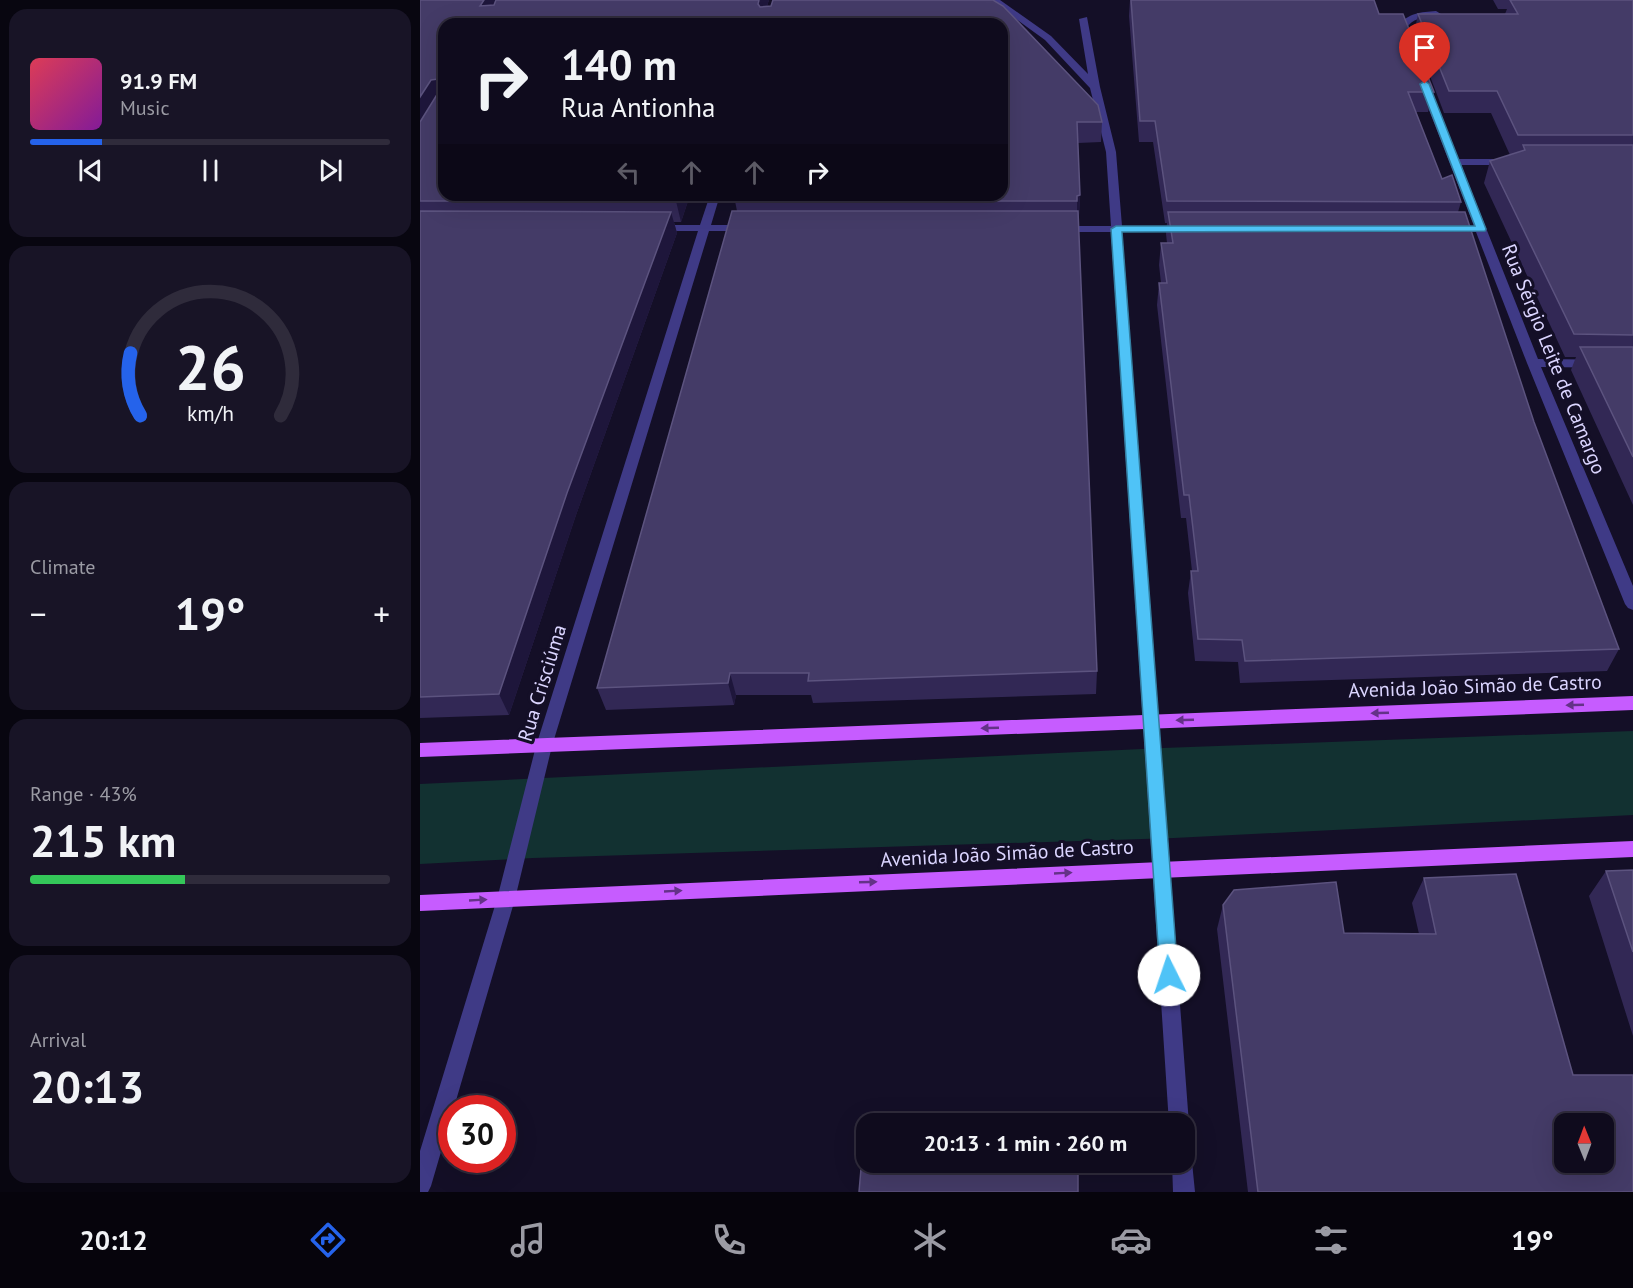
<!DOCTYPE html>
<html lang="en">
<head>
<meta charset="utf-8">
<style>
	body { margin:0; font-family:"PT Sans",sans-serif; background:#181426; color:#f1f3f6; height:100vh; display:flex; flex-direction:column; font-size:22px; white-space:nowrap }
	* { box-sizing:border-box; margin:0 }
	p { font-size:20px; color:#9b9ba4 }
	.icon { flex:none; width:33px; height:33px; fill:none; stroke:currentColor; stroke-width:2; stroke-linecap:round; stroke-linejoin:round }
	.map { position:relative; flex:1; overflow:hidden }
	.details { display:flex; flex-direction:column; gap:9px; padding:9px; background:#080610; width:420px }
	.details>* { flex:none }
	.banner { position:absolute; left:18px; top:18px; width:570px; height:183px; border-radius:18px; box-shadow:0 6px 24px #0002,0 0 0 2px #2f2b3b; background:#0f0b1d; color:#f1f3f6; overflow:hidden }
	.needle { width:39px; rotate:359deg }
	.tools { position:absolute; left:1134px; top:1113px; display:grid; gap:12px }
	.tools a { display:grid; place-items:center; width:60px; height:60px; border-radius:12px; background:#0f0b1d; box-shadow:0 6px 24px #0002,0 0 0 2px #2f2b3b; font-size:30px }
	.speed { position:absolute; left:18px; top:1095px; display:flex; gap:12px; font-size:30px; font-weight:700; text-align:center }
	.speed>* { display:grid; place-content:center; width:78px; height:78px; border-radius:50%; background:#0f0b1d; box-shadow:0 6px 24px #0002,0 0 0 2px #2f2b3b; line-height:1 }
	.speed .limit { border:9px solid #d22; background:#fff; color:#111 }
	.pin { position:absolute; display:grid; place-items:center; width:51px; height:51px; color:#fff; margin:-62px -26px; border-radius:50% 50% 50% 0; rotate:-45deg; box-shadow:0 0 6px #0007 }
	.pin .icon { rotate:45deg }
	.me { position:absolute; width:66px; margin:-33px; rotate:356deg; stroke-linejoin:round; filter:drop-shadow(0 0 4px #0008) }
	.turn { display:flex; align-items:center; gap:21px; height:126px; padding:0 24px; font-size:27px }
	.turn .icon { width:78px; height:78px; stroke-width:2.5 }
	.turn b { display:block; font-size:42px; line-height:51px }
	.lanes { display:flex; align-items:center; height:57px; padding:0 24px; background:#0003; justify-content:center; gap:30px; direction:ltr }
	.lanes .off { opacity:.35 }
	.big { font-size:45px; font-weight:600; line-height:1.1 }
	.details .card { flex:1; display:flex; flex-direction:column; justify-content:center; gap:9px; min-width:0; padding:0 21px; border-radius:18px; background:#181426 }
	.details .dial { align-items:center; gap:0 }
	.dial svg { height:156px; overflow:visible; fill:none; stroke:#2f2b3b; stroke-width:7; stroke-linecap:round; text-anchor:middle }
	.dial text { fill:#f1f3f6; stroke:none }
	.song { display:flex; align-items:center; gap:18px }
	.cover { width:72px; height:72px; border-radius:9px; background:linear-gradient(135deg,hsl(350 70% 55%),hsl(290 70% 35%)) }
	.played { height:6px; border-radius:3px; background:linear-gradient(90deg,#2563eb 20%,#2f2b3b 20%) }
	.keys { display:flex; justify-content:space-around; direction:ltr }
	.heat { display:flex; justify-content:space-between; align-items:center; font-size:33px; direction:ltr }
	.charge { height:9px; border-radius:4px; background:linear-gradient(90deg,#34c759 43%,#2f2b3b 0) }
	.trip { position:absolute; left:436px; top:1113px; width:339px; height:60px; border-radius:18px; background:#0f0b1d; box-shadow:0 6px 24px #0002,0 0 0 2px #2f2b3b; font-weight:600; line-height:60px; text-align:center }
	.tab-bar { display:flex; height:96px; justify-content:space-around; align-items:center; background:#06040c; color:#9b9ba4 }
	.tab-bar .icon { width:42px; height:42px }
	.tab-bar .current { color:#2563eb }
	.tab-bar b { font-size:27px; color:#f1f3f6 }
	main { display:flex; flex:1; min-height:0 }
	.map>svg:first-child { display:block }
	.green { fill:#123131 }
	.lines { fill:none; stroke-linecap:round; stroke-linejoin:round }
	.minor { fill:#3f3a86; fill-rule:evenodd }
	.major { fill:#c65cff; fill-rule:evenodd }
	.wall { fill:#322855 }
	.shaded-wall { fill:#1e163b }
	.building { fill:#443b67; stroke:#5c537f; stroke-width:1.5; fill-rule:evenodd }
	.oneway { fill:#643288 }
	.route { fill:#4fc3f7; stroke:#337fa1; stroke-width:1.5 }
	.labels { text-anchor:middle; stroke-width:6; stroke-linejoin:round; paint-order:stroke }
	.street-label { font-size:20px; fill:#dbd5ff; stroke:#140f27 }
</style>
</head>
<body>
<main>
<section class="details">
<div class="card">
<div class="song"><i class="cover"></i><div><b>91.9 FM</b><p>Music</p></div></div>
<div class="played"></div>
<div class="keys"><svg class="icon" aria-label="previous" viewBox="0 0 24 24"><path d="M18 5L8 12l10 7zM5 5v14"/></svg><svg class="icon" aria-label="pause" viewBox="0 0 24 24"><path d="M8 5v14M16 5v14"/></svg><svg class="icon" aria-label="next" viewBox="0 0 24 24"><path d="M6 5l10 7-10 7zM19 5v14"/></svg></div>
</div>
<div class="card dial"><svg viewBox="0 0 100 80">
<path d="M14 69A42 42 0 1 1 86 69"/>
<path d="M14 69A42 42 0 0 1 9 37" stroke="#2563eb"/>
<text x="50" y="56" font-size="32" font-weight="700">26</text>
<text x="50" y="72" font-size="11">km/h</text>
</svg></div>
<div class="card"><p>Climate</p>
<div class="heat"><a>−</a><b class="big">19°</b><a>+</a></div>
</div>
<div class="card"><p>Range · 43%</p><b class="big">215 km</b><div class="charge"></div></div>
<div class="card"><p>Arrival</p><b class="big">20:13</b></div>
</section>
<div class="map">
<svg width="1213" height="1192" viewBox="0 0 1213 1192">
	<rect width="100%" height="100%" fill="#140f27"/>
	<path class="green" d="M1213 731V815L754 838 113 858 0 864V784L743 748Z"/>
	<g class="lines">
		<path class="minor" d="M570 0H580L631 36 668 74 659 19 667 17 680 87 696 152 702 226H767L773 229 767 232H702L769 1124 765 1132V1124H749L691 232H638L632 229 638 226H691L686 152 670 88 625 40Z
			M1016 11 1021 14 1019 16C1007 18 996 16 988 26L993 39 985 41 978 26C988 13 1001 12 1016 11Z
			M1004 81 1009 84 1038 159H1091L1096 162 1091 165H1041L1118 359 1213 360V368L1121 367 1213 586V610L1208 608 1205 604 1107 363 1056 232H1031L1025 229 1031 226H1054L999 84Z
			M290 195H300L291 225H326L332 228 326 231H289L132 746 95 899 11 1186 8 1192H0V1151L77 899 116 746 278 231H236L230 228 236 225H280Z
			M765 1153 769 1155 772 1162 775 1192H753L752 1162H765Z"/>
		<path class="major" d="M1213 696V710L0 757V743Z
			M1213 841V857L0 911V895Z"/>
	</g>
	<path class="wall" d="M0 0H349L347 6H351L353 0H573L583 6 678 105 682 122 681 142 658 143 660 195 659 216 658 217 677 671 676 694 393 703 391 695H316L314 705 186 710 177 688 312 211H317L315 201 317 195H582V24H24V195H270L261 222H254L257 233 156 515 89 715 0 718Z
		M710 0H954L959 14 1014 92 1008 112H996L1022 179 1041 202 1038 212 1114 422 1199 649 1187 671 820 683 818 662 775 661 768 593 771 571H772L766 518H761L737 305 739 283H741L739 265 741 243H747L746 234 747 223H745L733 142H719L709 16Z
		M1073 0H1213V505L1151 370 1156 357H1145L1064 183 1070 161 1090 155 1071 113H1024L994 34 998 14H1085L1087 9H1078Z
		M1213 870V1036L1169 896 1186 871Z
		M1004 878 1153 1075 1213 1192H828L797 929 803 905 924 933 999 934 992 903Z"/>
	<path class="shaded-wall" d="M64 0H80L67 24 60 6Z
		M339 0H349L341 23 338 4Z
		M18 79 24 95 0 131V97L11 80Z
		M258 195H270L261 222 256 201Z
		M660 195 659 216 657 217V196Z
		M251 212 257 233 156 515 89 715 79 694 147 493Z
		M310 673 316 695 314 705 308 683Z"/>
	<path class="building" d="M0 0H64L60 6 74 5 76 0H339L338 4 340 7 351 6 353 0H573L583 6 678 105 682 122H657L660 195 657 196V201H315L317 195H582V24H24V195H258L256 201H0V122L18 93V79L11 80 0 97Z
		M711 0H954L959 14H983L1014 92H988L1022 179 1032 175 1041 202 747 201 735 121H720Z
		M1090 0H1213V135H1098L1077 91H1029L998 14H1098Z
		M1103 145H1213V335L1154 334 1070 161 1105 150Z
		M0 211 251 212 147 493 79 694 0 697Z
		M312 211H658L677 671 388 681 389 673H310L308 683 177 688Z
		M748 212H1045L1114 422 1199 649 825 661 822 640 778 639 771 571H778L769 495H764L739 283H747L741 243H753Z
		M1160 347H1213V457Z
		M1213 870V952L1186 871Z
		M1096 874 1153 1075H1213V1192H838L803 905 814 890 916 882 924 933 1016 934 1004 878ZM1144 1124H1184V1162H1144Z
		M445 1123 532 1124H447V1162H658V1192H439Z"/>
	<defs><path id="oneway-solid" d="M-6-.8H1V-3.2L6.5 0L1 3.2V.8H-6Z" transform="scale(1.5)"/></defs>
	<g class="oneway">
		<use href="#oneway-solid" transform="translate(1155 705) rotate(178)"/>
		<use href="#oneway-solid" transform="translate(960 713) rotate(178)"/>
		<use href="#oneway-solid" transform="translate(765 720) rotate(178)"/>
		<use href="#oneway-solid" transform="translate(570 728) rotate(178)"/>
		<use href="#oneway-solid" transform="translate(643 873) rotate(-3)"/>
		<use href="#oneway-solid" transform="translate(448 882) rotate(-2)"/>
		<use href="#oneway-solid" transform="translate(253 891) rotate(-3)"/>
		<use href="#oneway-solid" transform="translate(58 900) rotate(-3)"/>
	</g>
	<path class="route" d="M1005 81 1009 84 1066 229 1065 231 702 232 758 975 755 981 749 983 743 981 740 975 691 229 696 226H1055L1000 84Z"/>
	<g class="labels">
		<g class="street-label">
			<text transform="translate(1134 359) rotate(68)" y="7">Rua Sérgio Leite de Camargo</text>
			<text transform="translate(122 683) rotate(-73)" y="7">Rua Crisciúma</text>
			<text transform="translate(1055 686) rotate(-2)" y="7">Avenida João Simão de Castro</text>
			<text transform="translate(587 853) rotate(-3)" y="7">Avenida João Simão de Castro</text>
		</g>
	</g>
</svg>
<div class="tools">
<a><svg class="needle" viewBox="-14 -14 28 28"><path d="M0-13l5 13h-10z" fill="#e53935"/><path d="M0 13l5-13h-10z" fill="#9b9ba4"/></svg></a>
</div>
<div class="speed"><div class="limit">30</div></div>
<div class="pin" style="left:1005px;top:84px;background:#d93025"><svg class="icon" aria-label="arrive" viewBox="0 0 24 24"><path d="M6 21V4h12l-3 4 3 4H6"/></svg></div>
<svg class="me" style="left:749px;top:975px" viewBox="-20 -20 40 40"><circle r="19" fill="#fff"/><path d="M0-13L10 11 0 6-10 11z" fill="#4fc3f7"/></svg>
<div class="trip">20:13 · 1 min · 260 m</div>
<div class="banner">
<div class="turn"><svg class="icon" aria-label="right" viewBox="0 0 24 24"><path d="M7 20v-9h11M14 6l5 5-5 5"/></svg><div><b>140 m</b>Rua Antionha</div></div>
<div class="lanes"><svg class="icon off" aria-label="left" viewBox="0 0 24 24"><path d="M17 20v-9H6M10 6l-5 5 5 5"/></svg><svg class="icon off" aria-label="ahead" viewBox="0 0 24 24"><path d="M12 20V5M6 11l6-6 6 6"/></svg><svg class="icon off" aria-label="ahead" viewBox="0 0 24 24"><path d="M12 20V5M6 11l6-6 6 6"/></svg><svg class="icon" aria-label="right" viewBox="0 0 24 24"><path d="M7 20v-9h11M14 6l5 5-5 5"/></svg></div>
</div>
</div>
</main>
<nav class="tab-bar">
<b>20:12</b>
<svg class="icon current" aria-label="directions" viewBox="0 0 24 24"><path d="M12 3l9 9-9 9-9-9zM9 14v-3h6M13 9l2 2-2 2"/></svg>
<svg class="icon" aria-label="music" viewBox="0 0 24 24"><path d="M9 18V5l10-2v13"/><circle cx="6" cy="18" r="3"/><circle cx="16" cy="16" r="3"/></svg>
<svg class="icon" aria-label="phone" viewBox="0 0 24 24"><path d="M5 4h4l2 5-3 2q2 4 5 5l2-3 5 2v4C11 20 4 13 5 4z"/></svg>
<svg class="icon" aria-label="climate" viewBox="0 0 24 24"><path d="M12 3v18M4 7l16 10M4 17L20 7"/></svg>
<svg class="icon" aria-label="car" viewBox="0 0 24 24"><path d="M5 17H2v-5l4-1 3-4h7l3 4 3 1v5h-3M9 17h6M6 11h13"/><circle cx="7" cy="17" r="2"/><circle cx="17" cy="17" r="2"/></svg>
<svg class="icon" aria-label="filters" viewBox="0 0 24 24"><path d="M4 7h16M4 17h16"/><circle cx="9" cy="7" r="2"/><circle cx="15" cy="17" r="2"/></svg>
<b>19°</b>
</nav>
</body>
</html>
